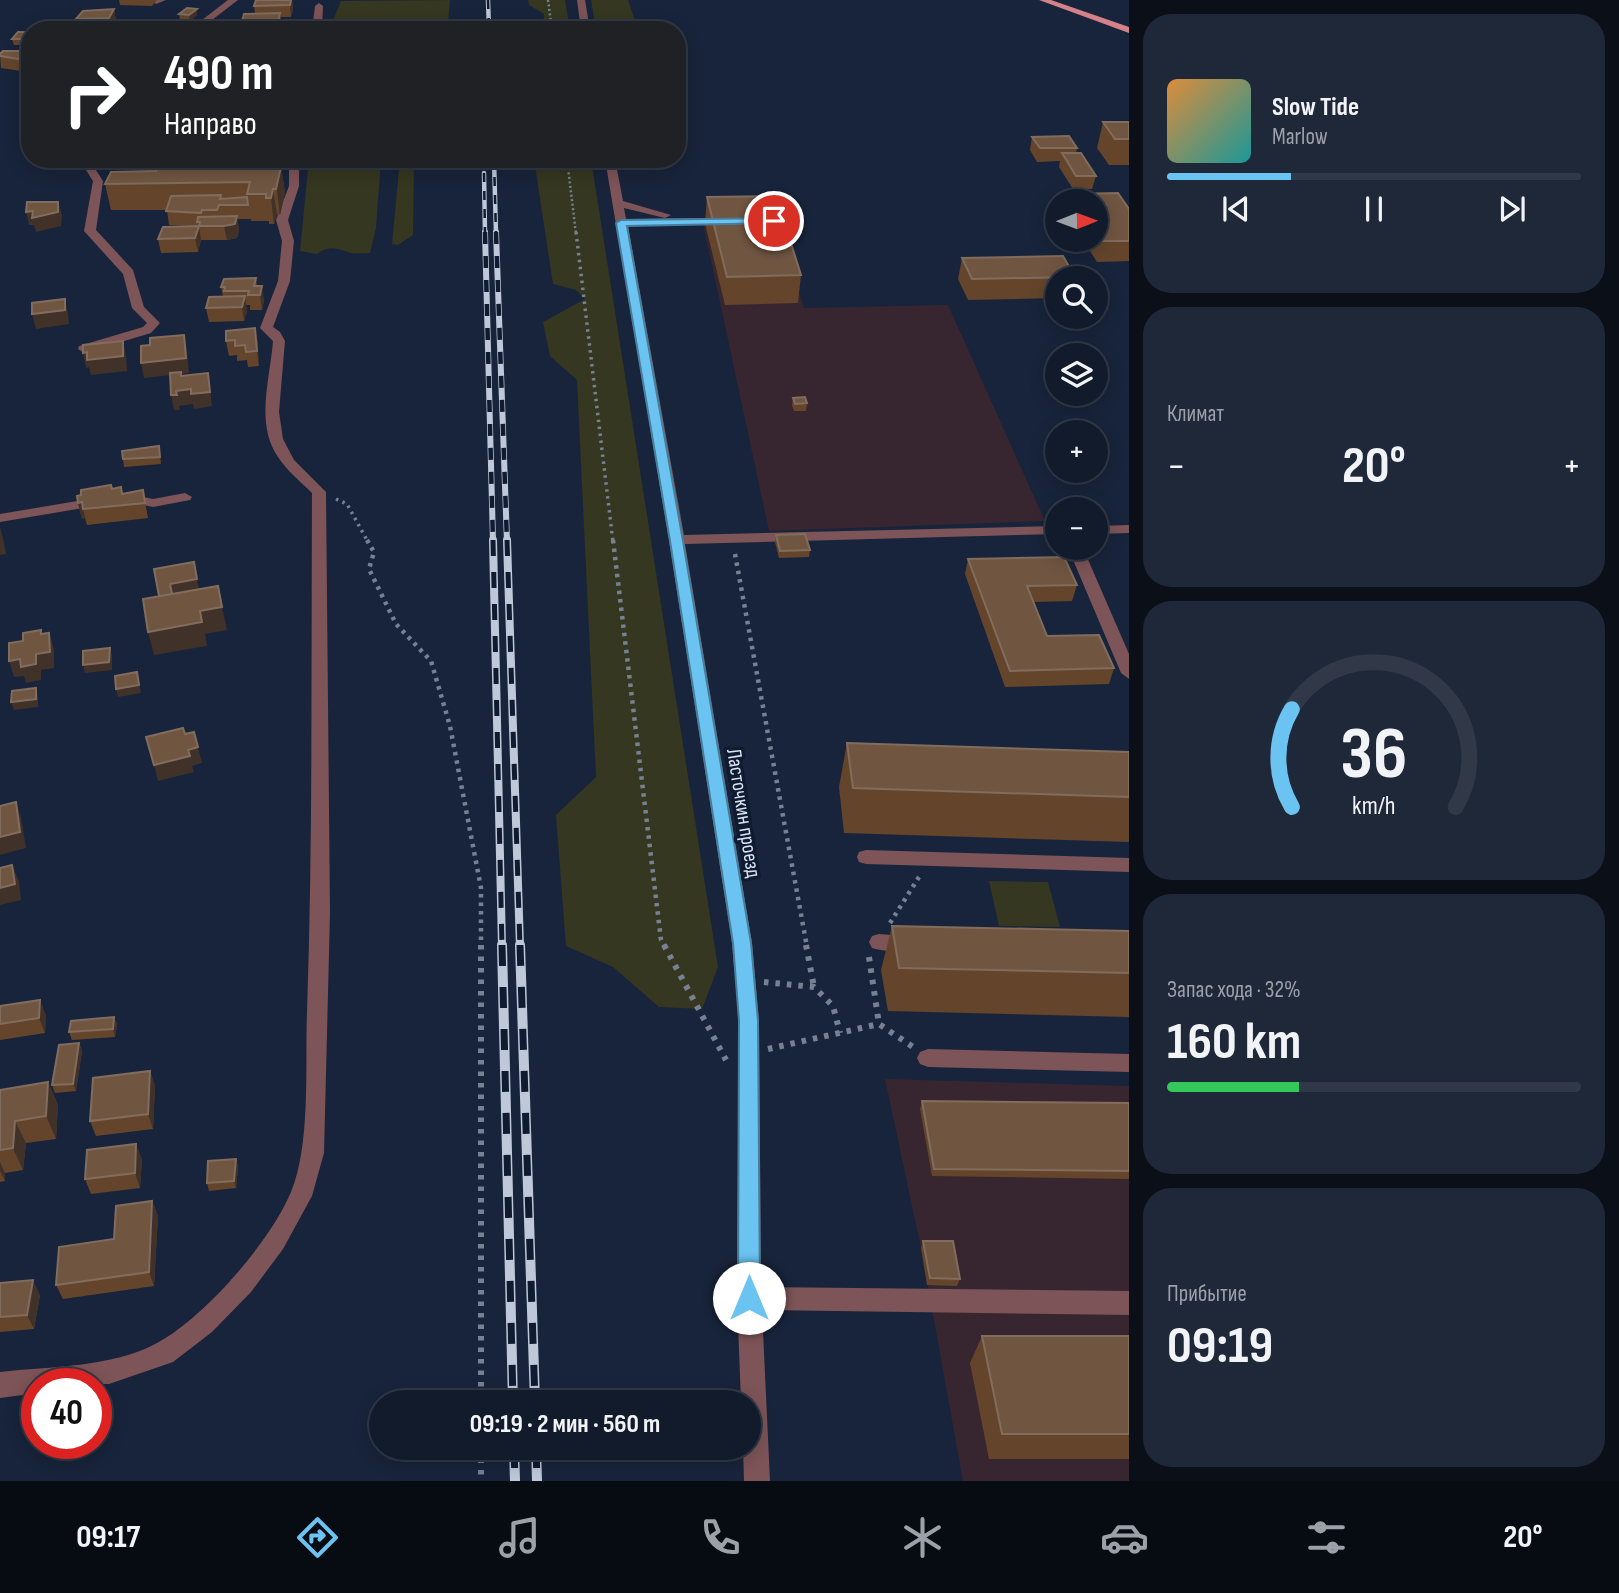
<!DOCTYPE html>
<html lang="ru">
<head>
<meta charset="utf-8">
<style>
	body { margin:0; font-family:"Sofia Sans Condensed",sans-serif; background:#1f2838; color:#f1f3f6; height:100vh; display:flex; flex-direction:column; font-size:26px; white-space:nowrap }
	* { box-sizing:border-box; margin:0 }
	p { font-size:23px; color:#9ca1a9 }
	.icon { flex:none; width:38px; height:38px; fill:none; stroke:currentColor; stroke-width:2; stroke-linecap:round; stroke-linejoin:round }
	.map { position:relative; flex:1; overflow:hidden }
	.panel { display:flex; flex-direction:column; gap:14px; padding:14px; background:#0a0f18; width:490px }
	.panel>* { flex:none }
	.guide { position:absolute; left:21px; top:21px; width:665px; height:147px; border-radius:28px; box-shadow:0 4px 18px #0003,0 0 0 2px #313948; background:#202124; color:#fff; overflow:hidden }
	.needle { width:46px; rotate:89deg }
	.controls { position:absolute; left:1045px; top:189px; display:grid; gap:14px }
	.controls a { display:grid; place-items:center; width:63px; height:63px; border-radius:50%; background:#121b2c; box-shadow:0 4px 18px #0003,0 0 0 2px #313948; font-size:35px }
	.speed { position:absolute; left:21px; top:1368px; display:flex; gap:14px; font-size:35px; font-weight:700; text-align:center }
	.speed>* { display:grid; place-content:center; width:91px; height:91px; border-radius:50%; background:#121b2c; box-shadow:0 4px 18px #0003,0 0 0 2px #313948; line-height:1 }
	.speed .limit { border:10px solid #d22; background:#fff; color:#111 }
	.pin { position:absolute; display:grid; place-items:center; width:60px; height:60px; color:#fff; margin:-30px; border:4px solid #fff; border-radius:50%; box-shadow:0 2px 7px #0007 }
	.me { position:absolute; width:77px; margin:-38px; rotate:0deg; stroke-linejoin:round; filter:drop-shadow(0 0 5px #0008) }
	.turn { display:flex; align-items:center; gap:24px; height:147px; padding:0 28px; font-size:32px }
	.turn .icon { width:91px; height:91px; stroke-width:2.5 }
	.turn b { display:block; font-size:49px; line-height:60px }
	.big { font-size:52px; font-weight:700; line-height:1.1 }
	.panel .widget { flex:1; display:flex; flex-direction:column; justify-content:center; gap:10px; min-width:0; padding:0 24px; border-radius:28px; background:#1f2838 }
	.panel .dial { align-items:center; gap:0 }
	.dial svg { height:182px; overflow:visible; fill:none; stroke:#313948; stroke-width:7; stroke-linecap:round; text-anchor:middle }
	.dial text { fill:#f1f3f6; stroke:none }
	.song { display:flex; align-items:center; gap:21px }
	.cover { width:84px; height:84px; border-radius:10px; background:linear-gradient(135deg,hsl(30 70% 55%),hsl(180 70% 35%)) }
	.played { height:7px; border-radius:4px; background:linear-gradient(90deg,#6bc3f2 30%,#313948 30%) }
	.keys { display:flex; justify-content:space-around; direction:ltr }
	.heat { display:flex; justify-content:space-between; align-items:center; font-size:38px; direction:ltr }
	.charge { height:10px; border-radius:5px; background:linear-gradient(90deg,#34c759 32%,#313948 0) }
	.trip { position:absolute; left:369px; top:1390px; width:392px; height:70px; border-radius:35px; background:#121b2c; box-shadow:0 4px 18px #0003,0 0 0 2px #313948; font-weight:700; line-height:70px; text-align:center }
	.dock { display:flex; height:112px; justify-content:space-around; align-items:center; background:#070b12; color:#9ca1a9 }
	.dock .icon { width:49px; height:49px }
	.dock .selected { color:#6bc3f2 }
	.dock b { font-size:32px; color:#f1f3f6 }
	main { display:flex; flex:1; min-height:0 }
	.map>svg:first-child { display:block }
	.industrial { fill:#372630 }
	.green { fill:#353720 }
	.lines { fill:none; stroke-linecap:round; stroke-linejoin:round }
	.path-far3 { stroke:#768194; stroke-width:2.5; stroke-dasharray:2 2.5; stroke-linecap:butt }
	.path-far2 { stroke:#768194; stroke-width:3.5; stroke-dasharray:2.5 4.5; stroke-linecap:butt }
	.path-far1 { stroke:#768194; stroke-width:4.5; stroke-dasharray:3.5 5; stroke-linecap:butt }
	.path { stroke:#768194; stroke-width:6; stroke-dasharray:4.5 7; stroke-linecap:butt }
	.minor { fill:#7d5457; fill-rule:evenodd }
	.major { fill:#d58189; fill-rule:evenodd }
	.rail-far3-casing { stroke:#bfc8d9; stroke-width:4.5 }
	.rail-far2-casing { stroke:#bfc8d9; stroke-width:6 }
	.rail-far1-casing { stroke:#bfc8d9; stroke-width:8 }
	.rail-casing { stroke:#bfc8d9; stroke-width:10 }
	.rail-far3 { stroke:#0f1b31; stroke-width:2.5; stroke-dasharray:9; stroke-linecap:butt }
	.rail-far2 { stroke:#0f1b31; stroke-width:4.5; stroke-dasharray:12; stroke-linecap:butt }
	.rail-far1 { stroke:#0f1b31; stroke-width:5; stroke-dasharray:16; stroke-linecap:butt }
	.rail { stroke:#0f1b31; stroke-width:7; stroke-dasharray:21; stroke-linecap:butt }
	.wall { fill:#64452c }
	.shaded-wall { fill:#403129 }
	.building { fill:#705641; stroke:#816c5d; stroke-width:2 }
	.route { fill:#6bc3f2; stroke:#467f9d; stroke-width:2 }
	.labels { text-anchor:middle; stroke-width:7; stroke-linejoin:round; paint-order:stroke }
	.street-label { font-size:21px; fill:#d9e2f2; stroke:#0f1b31 }
</style>
</head>
<body>
<main>
<div class="map">
<svg width="1129" height="1481" viewBox="0 0 1129 1481">
	<rect width="100%" height="100%" fill="#18243b"/>
	<path class="industrial" d="M777 222 804 308 948 305 1045 521 769 531 703 223Z
		M885 1079 1129 1086V1481H963L921 1248Z"/>
	<path class="green" d="M450 0 448 22 436 24 433 30H329L341 1Z
		M528 0H565L570 30H543L544 14 529 5Z
		M591 0H628L638 30H596Z
		M309 159H381L376 228 370 253C365 253 357 254 351 253 338 249 330 244 317 254L300 251Z
		M395 159H414L413 235 398 245 392 244 399 169Z
		M534 159H591L718 967 702 1009 659 1007 613 967 566 946 556 815 596 777 577 380 550 356 543 322 585 299 576 290 553 284Z
		M989 881 1048 882 1060 927 999 926Z"/>
	<g class="lines">
		<path class="path-far3" d="M548 0 552 30
			M567 159 576 234"/>
		<path class="path-far2" d="M576 232 613 542
			M336 499 347 504 368 542"/>
		<path class="path-far1" d="M367 540 374 552 369 569 396 624 431 661 450 726 481 888V947
			M613 540 661 940 665 947
			M735 554 807 947
			M890 923 919 877"/>
		<path class="path" d="M481 945V1402
			M664 945 726 1060
			M806 945 814 987
			M869 957 879 1024
			M764 982 814 987 833 1006 840 1033
			M768 1049 879 1024 913 1047
			M481 1447V1481"/>
		<path class="minor" d="M152 0H166L156 4Z
			M228 0H238L199 30H189Z
			M577 0H585L590 30H581Z
			M319 3 323 6 322 30H312L315 6Z
			M89 159H99L96 170 103 181 96 230 133 270 144 307 160 323 151 333 84 353 78 349 79 346 143 327 147 323 132 308 123 274 84 231 93 181 86 170Z
			M289 159H299V186L288 220 294 241 290 281 273 327 280 332 285 341 279 412 283 439 294 460 326 492 330 913 324 1153 312 1196 283 1249 251 1292 212 1332 173 1362 109 1384H37V1393L0 1398V1372C50 1366 111 1368 157 1343 204 1318 270 1242 291 1192 311 1144 305 1065 307 1012 313 839 311 666 312 493 300 481 287 471 278 457 255 424 270 379 273 341L260 328 278 281 282 241 276 220 289 186Z
			M605 159H615L623 201 671 215 665 218 624 208 626 219 728 218 734 221 728 224 628 226 684 535 1057 526V534L685 544 752 943 759 1021 761 1287 1129 1291V1315L762 1310 770 1481H744L743 1447H749V1402H741L737 1298 739 1021 732 943 669 540Z
			M125 493 153 499 185 493 192 497 190 500 153 507 125 501 0 522V514Z
			M1129 525V533L1096 534V526Z
			M1068 548H1083L1129 654V679L1121 673Z
			M866 850 1129 858V872L866 864 859 862 857 857 859 852Z
			M879 934 919 937 922 943 919 949C906 953 885 952 872 948L869 942 872 936Z
			M928 1049 1129 1054V1072L928 1067 920 1064 917 1058 920 1052Z"/>
		<path class="major" d="M1039 0H1051L1129 27V33Z"/>
		<g class="rail-far3-casing">
			<path id="rail-far3" d="M488 0 489 30
				M494 159 496 234
				M484 173 485 234"/>
		</g>
		<g class="rail-far2-casing">
			<path id="rail-far2" d="M485 232 493 542
				M496 232 507 542"/>
		</g>
		<g class="rail-far1-casing">
			<path id="rail-far1" d="M493 540 502 947
				M507 540 520 947"/>
		</g>
		<g class="rail-casing">
			<path id="rail" d="M502 945 513 1402
				M520 945 535 1402
				M514 1447 515 1481
				M536 1447 537 1481"/>
		</g>
		<use href="#rail-far3" class="rail-far3"/>
		<use href="#rail-far2" class="rail-far2"/>
		<use href="#rail-far1" class="rail-far1"/>
		<use href="#rail" class="rail"/>
	</g>
	<path class="wall" d="M119 0H157L152 6 120 5Z
		M292 0 293 10 291 17H281V25L280 30H240V28L255 13 254 6Z
		M114 9 116 21 111 30H79L76 19Z
		M197 9V15L190 21 180 20 179 14Z
		M30 32V45H14L12 39Z
		M30 51V67L27 71H21L1 68 0 54Z
		M1103 122H1129V165H1109L1097 148Z
		M1032 137 1077 148 1076 153 1096 176 1092 189H1073L1059 167 1060 161 1037 162 1030 150Z
		M144 159H240V168H253L256 159H280L285 193 280 215H277L274 224H269V221H251V219H237L239 230 237 238 227 240H201L198 252 161 253 158 239 195 226 169 225 167 210H111L105 184 146 172Z
		M1072 194 1129 209V261L1097 262 1083 240H1096V201H1071Z
		M707 197 801 275 798 303 725 305 705 223Z
		M962 258 1075 277V278H1057V298L968 300 958 279Z
		M256 278 257 286 264 300 262 310H250V305H246L247 311 244 321 209 322 206 308 223 297 221 287Z
		M255 328 259 366 248 367 247 360 237 361V355L229 356 226 341Z
		M793 398 807 403 806 411H794L792 405Z
		M159 446 161 464 124 467 123 459Z
		M112 489 123 494 143 490 148 518 87 525 85 518 82 519 78 503Z
		M776 535 810 550 809 557 779 558 775 542Z
		M968 559 1077 585 1072 601 1034 602 1047 636 1114 668 1109 684 1005 687 965 574Z
		M847 743 1129 752V842L844 833 839 787Z
		M892 926 1129 931V1017L888 1011 881 970Z
		M0 1006 46 1015 45 1033 0 1040Z
		M114 1017 117 1025 115 1037 72 1040 69 1032Z
		M79 1043 82 1051 76 1091 55 1093 52 1085Z
		M150 1071 155 1086 153 1129 96 1136 90 1121Z
		M48 1082 58 1105 56 1139 26 1143 23 1170 5 1173V1181L0 1182V1090Z
		M922 1101 1129 1103V1179L932 1176 920 1109Z
		M142 1159 140 1188 91 1194 85 1179Z
		M236 1159 238 1167 236 1188 209 1191 207 1183Z
		M152 1201 158 1216 154 1286 63 1299 56 1285 114 1239Z
		M923 1241 960 1279 957 1286 927 1285 921 1248Z
		M0 1283 40 1295 34 1329 0 1332Z
		M982 1336H1129V1459H989L970 1363Z"/>
	<path class="shaded-wall" d="M291 0 293 10 291 17 290 5Z
		M114 9 116 21 111 30 109 18Z
		M197 9V15L190 21 189 15Z
		M280 13 281 25 280 30H277Z
		M30 52V67L27 71 24 58Z
		M237 159H240V170L236 168 238 163Z
		M276 159H280L285 193 280 215 274 167Z
		M273 189 277 215 274 224 271 198Z
		M58 202 62 215 61 226 36 232 34 225H29L26 212Z
		M237 216 239 230 237 238 227 240 224 226Z
		M199 226 201 240 198 252 195 238Z
		M262 286 264 300 262 310 260 295Z
		M245 296 247 311 244 321 242 307Z
		M65 299 68 313 69 324 36 329 32 314Z
		M255 328 258 343 259 366 257 351Z
		M184 335 187 350 189 373 182 374 184 390 208 373 212 406 194 409 193 404 179 406 180 410H174L171 395 176 391 181 374 144 378 141 363Z
		M123 341 126 356 127 371 91 375 89 367 86 368 83 353Z
		M82 502 85 518 82 519 78 503Z
		M0 527 3 538 6 554 0 555Z
		M194 562 200 595 159 597 170 584Z
		M222 607 227 630 205 634 207 646 154 655 148 632 200 611Z
		M49 633 54 649V668L41 670V680L26 683 24 676 14 677 9 661 20 659 36 654Z
		M110 648 112 656V670L85 673 83 665Z
		M137 672 141 693 118 697 116 689Z
		M36 688 38 696V707L14 710 11 702Z
		M198 747 202 763 192 766 194 772 158 781 154 765 188 750Z
		M16 802 21 818 26 848 0 855V837Z
		M12 865 19 881 21 900 0 905V888Z
		M40 1000 46 1015 45 1033 39 1018Z
		M114 1017 117 1025 115 1037 113 1029Z
		M79 1043 82 1051 76 1091 73 1084Z
		M150 1071 155 1086 153 1129 148 1114Z
		M48 1082 58 1105 56 1139 46 1116Z
		M15 1121 26 1143 23 1170 13 1148Z
		M136 1144 142 1159 140 1188 135 1173Z
		M236 1159 238 1167 236 1188 234 1181Z
		M0 1162 5 1173V1181L0 1171Z
		M152 1201 158 1216 154 1286 149 1272Z
		M33 1280 40 1295 34 1329 27 1315Z"/>
	<path class="building" d="M256 0H291L290 5 254 6Z
		M187 8 197 9 189 15 179 14Z
		M114 9 109 18 76 19 83 11Z
		M280 13 277 28H240L244 14Z
		M18 32H30V39H12Z
		M3 51H30V52L24 58 18 59 0 56V54Z
		M1103 122H1129V139H1115Z
		M1069 136 1077 148H1040L1032 137Z
		M1062 153H1081L1096 176H1076Z
		M165 159H220L219 162 238 161 236 168H253L256 159H276L274 167H281L276 189H273L271 198H266V194H247L250 182 105 184 111 172 156 171 157 167H162Z
		M1118 193 1129 209V241H1102L1096 230V201H1077L1072 194Z
		M221 195 220 199 247 197 248 205H219L217 210H202L201 213 166 211 171 196Z
		M776 196 801 275 727 277 707 197Z
		M27 202H58V212L32 218 33 211 26 212Z
		M237 216 235 224 224 226H199L200 222H197L198 217Z
		M199 226 195 238 158 239 163 227Z
		M1063 256 1075 277 972 279 962 258Z
		M256 278 254 286H262L260 295H248L249 291H224L225 287H221L224 279Z
		M245 296 242 307 206 308 209 297Z
		M65 299V310L32 314V303Z
		M255 328 257 351 246 352 245 345 235 346V340L226 341V331Z
		M184 335 186 358 141 363V346L150 345V338Z
		M123 341V356L87 360V352L83 353V345Z
		M181 372V376L208 373 210 392 191 394V389L176 391 177 395H171L170 373Z
		M805 397 807 403 795 404 793 398Z
		M159 446 160 457 123 459 122 451Z
		M111 485 112 489 121 487 122 494 143 490 145 503 83 509 82 502 78 503 77 496 81 495V490Z
		M805 534 810 550 780 551 776 535Z
		M1064 557 1077 585 1027 586 1047 636 1099 635 1114 668 1010 671 968 559Z
		M194 562 197 579 170 584 172 594 159 596 154 569Z
		M218 586 222 607 200 611 202 622 148 632 143 599Z
		M41 630V634L49 633 50 652 36 654V664L21 667 20 659 9 661V643L23 641V633Z
		M110 648 109 662 83 665V651Z
		M137 672 139 685 116 689 115 676Z
		M36 688V699L11 702 12 691Z
		M183 728 185 734 194 732 198 747 188 750 190 756 154 765 146 737Z
		M847 743 1129 752V797L853 788Z
		M16 802 20 832 0 837V806Z
		M12 865 15 884 0 888V868Z
		M892 926 1129 931V973L899 968Z
		M40 1000 39 1018 0 1024V1006Z
		M114 1017 113 1029 69 1032 71 1021Z
		M79 1043 73 1084 52 1085 59 1045Z
		M150 1071 148 1114 90 1121 93 1078Z
		M48 1082 46 1116 15 1121 13 1148 0 1150V1090Z
		M922 1101 1129 1103V1171L934 1169Z
		M136 1144 135 1173 85 1179 87 1150Z
		M236 1159 234 1181 207 1183 208 1161Z
		M152 1201 149 1272 56 1285 59 1247 114 1239 116 1206Z
		M923 1241H953L960 1279 930 1278Z
		M33 1280 27 1315 0 1317V1283Z
		M982 1336H1129V1434H1002Z"/>
	<path class="route" d="M774 218H777V223L627 226 683 541 751 943 758 1021 760 1298 757 1305 749 1308 741 1305 738 1298 739 1021 733 943 670 541 616 223 621 220Z"/>
	<g class="labels">
		<g class="street-label">
			<text transform="translate(744 813) rotate(81)" y="7">Ласточкин проезд</text>
		</g>
	</g>
</svg>
<div class="controls">
<a><svg class="needle" viewBox="-14 -14 28 28"><path d="M0-13l5 13h-10z" fill="#e53935"/><path d="M0 13l5-13h-10z" fill="#9ca1a9"/></svg></a>
<a><svg class="icon" aria-label="search" viewBox="0 0 24 24"><circle cx="10" cy="10" r="6"/><path d="M15 15l6 6"/></svg></a>
<a><svg class="icon" aria-label="layers" viewBox="0 0 24 24"><path d="M12 4l9 5-9 5-9-5zM3 14l9 5 9-5"/></svg></a>
<a>+</a>
<a>−</a>
</div>
<div class="speed"><div class="limit">40</div></div>
<div class="pin" style="left:774px;top:221px;background:#d93025"><svg class="icon" aria-label="arrive" viewBox="0 0 24 24"><path d="M6 21V4h12l-3 4 3 4H6"/></svg></div>
<svg class="me" style="left:749px;top:1298px" viewBox="-20 -20 40 40"><circle r="19" fill="#fff"/><path d="M0-13L10 11 0 6-10 11z" fill="#6bc3f2"/></svg>
<div class="trip">09:19 · 2 мин · 560 m</div>
<div class="guide">
<div class="turn"><svg class="icon" aria-label="right" viewBox="0 0 24 24"><path d="M7 20v-9h11M14 6l5 5-5 5"/></svg><div><b>490 m</b>Направо</div></div>
</div>
</div>
<section class="panel">
<div class="widget">
<div class="song"><i class="cover"></i><div><b>Slow Tide</b><p>Marlow</p></div></div>
<div class="played"></div>
<div class="keys"><svg class="icon" aria-label="previous" viewBox="0 0 24 24"><path d="M18 5L8 12l10 7zM5 5v14"/></svg><svg class="icon" aria-label="pause" viewBox="0 0 24 24"><path d="M8 5v14M16 5v14"/></svg><svg class="icon" aria-label="next" viewBox="0 0 24 24"><path d="M6 5l10 7-10 7zM19 5v14"/></svg></div>
</div>
<div class="widget"><p>Климат</p>
<div class="heat"><a>−</a><b class="big">20°</b><a>+</a></div>
</div>
<div class="widget dial"><svg viewBox="0 0 100 80">
<path d="M14 69A42 42 0 1 1 86 69"/>
<path d="M14 69A42 42 0 0 1 14 26" stroke="#6bc3f2"/>
<text x="50" y="56" font-size="32" font-weight="700">36</text>
<text x="50" y="72" font-size="11">km/h</text>
</svg></div>
<div class="widget"><p>Запас хода · 32%</p><b class="big">160 km</b><div class="charge"></div></div>
<div class="widget"><p>Прибытие</p><b class="big">09:19</b></div>
</section>
</main>
<nav class="dock">
<b>09:17</b>
<svg class="icon selected" aria-label="directions" viewBox="0 0 24 24"><path d="M12 3l9 9-9 9-9-9zM9 14v-3h6M13 9l2 2-2 2"/></svg>
<svg class="icon" aria-label="music" viewBox="0 0 24 24"><path d="M9 18V5l10-2v13"/><circle cx="6" cy="18" r="3"/><circle cx="16" cy="16" r="3"/></svg>
<svg class="icon" aria-label="phone" viewBox="0 0 24 24"><path d="M5 4h4l2 5-3 2q2 4 5 5l2-3 5 2v4C11 20 4 13 5 4z"/></svg>
<svg class="icon" aria-label="climate" viewBox="0 0 24 24"><path d="M12 3v18M4 7l16 10M4 17L20 7"/></svg>
<svg class="icon" aria-label="car" viewBox="0 0 24 24"><path d="M5 17H2v-5l4-1 3-4h7l3 4 3 1v5h-3M9 17h6M6 11h13"/><circle cx="7" cy="17" r="2"/><circle cx="17" cy="17" r="2"/></svg>
<svg class="icon" aria-label="filters" viewBox="0 0 24 24"><path d="M4 7h16M4 17h16"/><circle cx="9" cy="7" r="2"/><circle cx="15" cy="17" r="2"/></svg>
<b>20°</b>
</nav>
</body>
</html>
